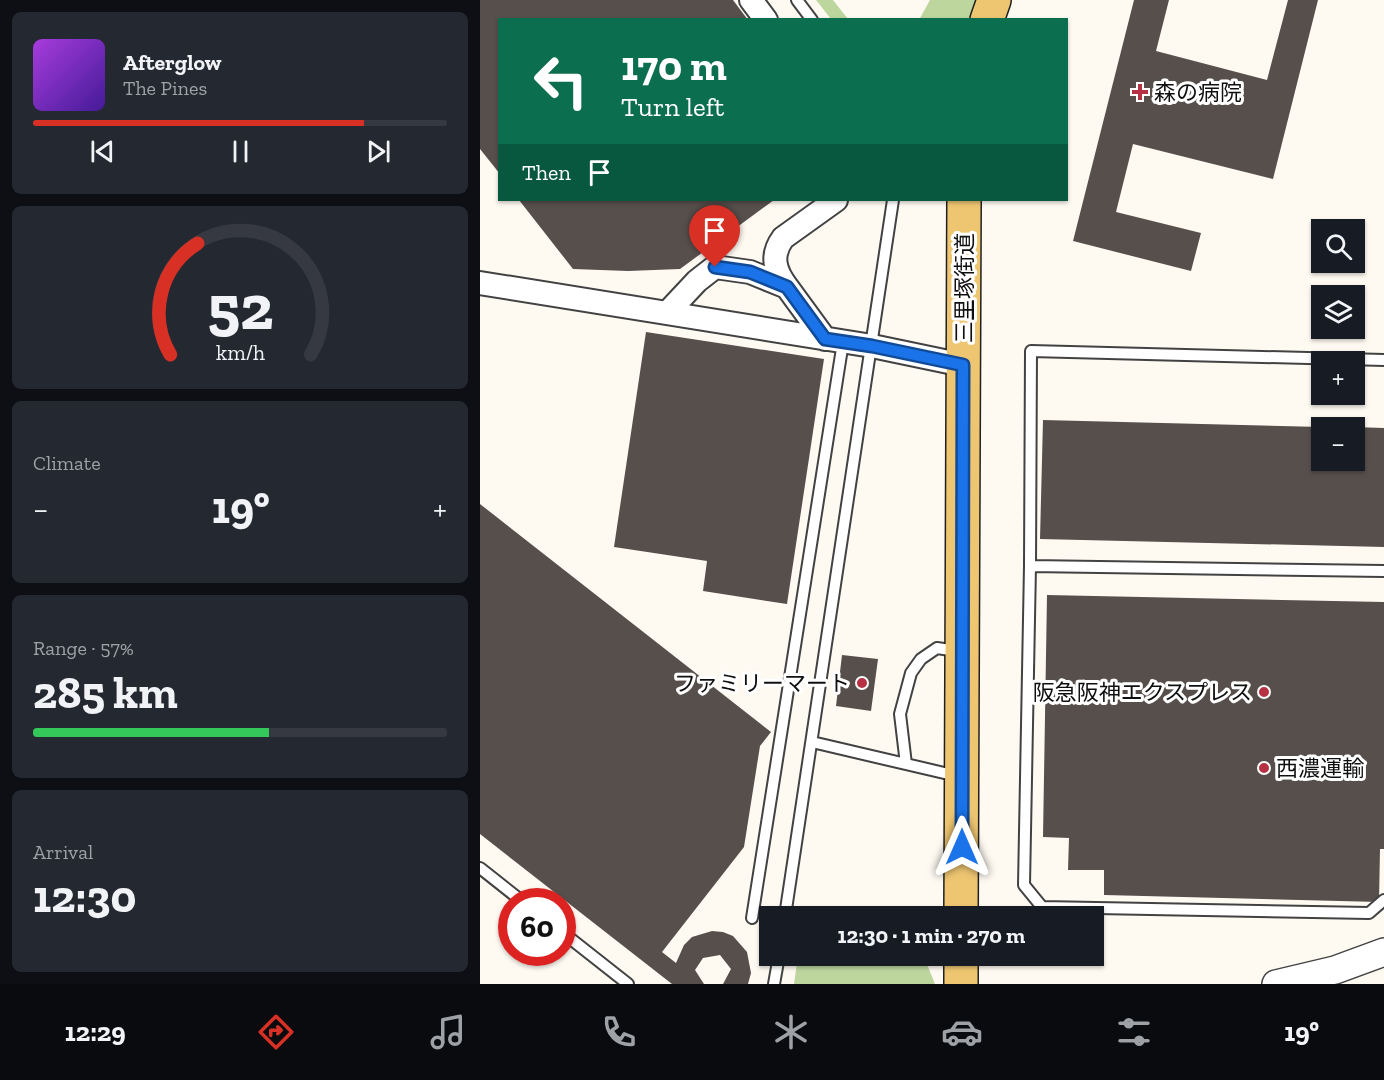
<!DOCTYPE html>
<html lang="en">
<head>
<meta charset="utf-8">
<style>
	body { margin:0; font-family:"Zilla Slab","Noto Sans JP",serif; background:#242831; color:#f1f3f6; height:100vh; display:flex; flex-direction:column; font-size:22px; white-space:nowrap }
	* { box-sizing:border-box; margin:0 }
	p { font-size:20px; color:#9ea1a6 }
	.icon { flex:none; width:33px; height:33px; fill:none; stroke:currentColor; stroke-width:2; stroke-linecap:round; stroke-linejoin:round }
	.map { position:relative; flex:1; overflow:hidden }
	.details { display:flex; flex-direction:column; gap:12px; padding:12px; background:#0d0f14; width:480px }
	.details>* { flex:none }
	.guide { position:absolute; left:18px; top:18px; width:570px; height:183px; border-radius:0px; box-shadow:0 2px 4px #0004; background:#0b6e4f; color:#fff; overflow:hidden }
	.buttons { position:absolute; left:831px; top:219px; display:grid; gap:12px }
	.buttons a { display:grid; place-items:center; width:54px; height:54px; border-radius:0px; background:#171b24; box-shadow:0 2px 4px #0004; font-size:30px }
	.speed { position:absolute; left:18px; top:888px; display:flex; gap:12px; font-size:30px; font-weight:700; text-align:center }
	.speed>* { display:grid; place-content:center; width:78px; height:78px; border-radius:50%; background:#171b24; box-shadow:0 2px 4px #0004; line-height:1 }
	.speed .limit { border:9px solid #d22; background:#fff; color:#111 }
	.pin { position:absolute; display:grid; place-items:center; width:51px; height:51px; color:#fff; margin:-62px -26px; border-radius:50% 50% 50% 0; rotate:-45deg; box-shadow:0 0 6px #0007 }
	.pin .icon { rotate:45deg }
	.me { position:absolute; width:66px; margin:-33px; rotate:0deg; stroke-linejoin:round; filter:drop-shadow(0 0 4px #0008) }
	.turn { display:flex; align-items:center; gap:21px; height:126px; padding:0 24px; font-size:27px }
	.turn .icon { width:78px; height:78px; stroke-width:2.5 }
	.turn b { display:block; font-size:42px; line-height:51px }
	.then { display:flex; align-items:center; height:57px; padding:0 24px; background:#0003; gap:12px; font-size:22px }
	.big { font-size:45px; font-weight:700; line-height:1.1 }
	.details .card { flex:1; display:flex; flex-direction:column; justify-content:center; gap:9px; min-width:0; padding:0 21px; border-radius:9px; background:#242831 }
	.details .dial { align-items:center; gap:0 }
	.dial svg { height:156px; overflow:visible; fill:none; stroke:#363941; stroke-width:7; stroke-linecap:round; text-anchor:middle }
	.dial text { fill:#f1f3f6; stroke:none }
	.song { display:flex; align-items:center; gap:18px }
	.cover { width:72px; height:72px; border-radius:9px; background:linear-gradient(135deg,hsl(280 70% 55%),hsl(260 70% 35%)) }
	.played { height:6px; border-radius:3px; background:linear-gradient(90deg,#d93025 80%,#363941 80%) }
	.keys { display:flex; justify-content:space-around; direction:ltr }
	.heat { display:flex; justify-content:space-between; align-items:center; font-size:33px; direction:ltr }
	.charge { height:9px; border-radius:4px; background:linear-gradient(90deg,#34c759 57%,#363941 0) }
	.trip { position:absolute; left:279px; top:906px; width:345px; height:60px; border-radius:0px; background:#171b24; box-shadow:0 2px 4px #0004; font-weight:700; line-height:60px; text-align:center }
	.dock { display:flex; height:96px; justify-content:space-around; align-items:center; background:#090b0e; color:#9ea1a6 }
	.dock .icon { width:42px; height:42px }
	.dock .current { color:#d93025 }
	.dock b { font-size:27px; color:#f1f3f6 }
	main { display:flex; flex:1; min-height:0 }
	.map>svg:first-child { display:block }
	.forest { fill:#bcd69e }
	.building { fill:#574f4c }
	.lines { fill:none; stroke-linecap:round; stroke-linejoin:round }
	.service-casing { stroke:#424242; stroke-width:14 }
	.minor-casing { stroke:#424242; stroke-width:26 }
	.tertiary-casing { stroke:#424242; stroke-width:30 }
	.primary-casing { stroke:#202020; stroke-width:36 }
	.service { stroke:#fff; stroke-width:10 }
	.minor { stroke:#fff; stroke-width:22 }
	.tertiary { stroke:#fff; stroke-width:27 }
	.primary { stroke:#eec571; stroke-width:33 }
	.route-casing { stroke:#114b97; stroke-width:15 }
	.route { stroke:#1a73e8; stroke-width:10 }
	.poi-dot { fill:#b53143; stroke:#fff; stroke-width:2 }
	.labels { text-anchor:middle; stroke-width:6; stroke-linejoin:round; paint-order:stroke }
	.poi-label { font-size:22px; fill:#0f0f0f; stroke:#fff; text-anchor:start }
	.street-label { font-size:22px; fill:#0f0f0f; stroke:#fff }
</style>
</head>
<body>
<main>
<section class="details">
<div class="card">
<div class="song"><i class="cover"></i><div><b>Afterglow</b><p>The Pines</p></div></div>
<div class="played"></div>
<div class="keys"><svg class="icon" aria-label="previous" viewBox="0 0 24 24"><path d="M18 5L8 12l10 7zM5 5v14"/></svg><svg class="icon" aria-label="pause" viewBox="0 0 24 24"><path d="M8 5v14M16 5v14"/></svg><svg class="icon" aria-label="next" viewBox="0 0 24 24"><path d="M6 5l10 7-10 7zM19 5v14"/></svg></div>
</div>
<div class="card dial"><svg viewBox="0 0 100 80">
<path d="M14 69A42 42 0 1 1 86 69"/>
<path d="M14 69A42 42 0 0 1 28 12" stroke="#d93025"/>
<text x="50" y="56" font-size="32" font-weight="700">52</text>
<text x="50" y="72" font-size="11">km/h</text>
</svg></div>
<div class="card"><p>Climate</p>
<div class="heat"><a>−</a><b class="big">19°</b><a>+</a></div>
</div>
<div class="card"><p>Range · 57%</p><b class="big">285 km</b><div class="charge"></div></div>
<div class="card"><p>Arrival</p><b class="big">12:30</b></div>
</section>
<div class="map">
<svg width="904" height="984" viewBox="0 0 904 984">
	<rect width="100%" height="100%" fill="#fefaf2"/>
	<path class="forest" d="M336 0H353L368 19H351Z
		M450 0H500L489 19 439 20Z
		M318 956H438L444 957 455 984H314Z"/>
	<path class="building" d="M0 0H253L268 20H20V174L0 149Z
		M654 0H689L676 51 787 80 808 0H838L793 179 653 144 636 212 721 233 711 271 593 241Z
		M39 200H294L200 269 148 271 93 269Z
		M166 332 344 359 307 604 223 591 227 561 134 547Z
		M563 420 842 427V460H874V427L904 428V547L560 539Z
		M0 504 291 732 280 746 264 847 182 952 196 963 204 945 212 937 232 931 243 932 253 936 267 952 271 973 268 984H243L251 969 240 955 223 958 215 970 224 984H192L0 834Z
		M567 595 904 602V849H900L899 902 624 895V870H588L589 838 563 837Z
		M362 655 398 659 391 711 356 706Z"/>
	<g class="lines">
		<g class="service-casing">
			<path id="service" d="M317 0 332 20
				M904 360 551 351 550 566 544 885 562 907 889 913 904 900
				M550 566 904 571
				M332 742 477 776
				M426 764 420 714 431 673 441 659 457 648 477 651
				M0 868 43 902
				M305 916 413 200
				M272 918 363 342
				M82 932 148 984
				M294 984 299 956"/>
		</g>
		<g class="minor-casing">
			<path id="minor" d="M271 0 286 20
				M0 283 392 346 483 365
				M307 287C295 271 290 256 303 238L356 200
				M187 313 217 281 235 267 270 272 307 287 345 339"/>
		</g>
		<g class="tertiary-casing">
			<path id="tertiary" d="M796 984 855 970 904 952"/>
		</g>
		<g class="primary-casing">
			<path id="primary" d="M507 20 514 0
				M481 916 484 200
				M481 984V956"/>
		</g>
		<use href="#service" class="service"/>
		<use href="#minor" class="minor"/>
		<use href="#tertiary" class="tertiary"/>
		<use href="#primary" class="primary"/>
	</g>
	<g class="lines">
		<g class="route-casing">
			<path id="route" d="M235 267 270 272 307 287 345 339 392 346 483 365 482 847"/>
		</g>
		<use href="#route" class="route"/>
	</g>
	<g class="poi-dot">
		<path d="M657 83h6v6h6v6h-6v6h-6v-6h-6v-6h6z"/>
		<circle cx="382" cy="683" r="6"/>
		<circle cx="784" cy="692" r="6"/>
		<circle cx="784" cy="768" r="6"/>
	</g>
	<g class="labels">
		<g class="poi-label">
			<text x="674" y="100">森の病院</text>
			<text x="370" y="691" text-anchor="end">ファミリーマート</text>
			<text x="772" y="700" text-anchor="end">阪急阪神エクスプレス</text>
			<text x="796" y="776">西濃運輸</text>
		</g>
		<g class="street-label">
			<text transform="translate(484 288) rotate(-90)" y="8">三里塚街道</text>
		</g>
	</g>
</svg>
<div class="buttons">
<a><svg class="icon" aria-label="search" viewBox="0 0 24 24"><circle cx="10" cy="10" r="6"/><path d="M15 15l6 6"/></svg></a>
<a><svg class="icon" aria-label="layers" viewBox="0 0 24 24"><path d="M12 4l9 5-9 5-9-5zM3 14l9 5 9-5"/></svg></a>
<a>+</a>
<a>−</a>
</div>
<div class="speed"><div class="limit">60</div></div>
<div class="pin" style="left:235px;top:267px;background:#d93025"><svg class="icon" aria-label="arrive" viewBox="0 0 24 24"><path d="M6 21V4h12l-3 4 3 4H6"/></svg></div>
<svg class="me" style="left:482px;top:847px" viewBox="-20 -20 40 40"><path d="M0-17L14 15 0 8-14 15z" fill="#1a73e8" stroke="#fff" stroke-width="4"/></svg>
<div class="trip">12:30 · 1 min · 270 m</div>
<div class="guide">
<div class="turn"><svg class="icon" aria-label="left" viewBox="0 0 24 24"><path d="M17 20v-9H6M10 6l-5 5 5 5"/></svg><div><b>170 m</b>Turn left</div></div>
<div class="then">Then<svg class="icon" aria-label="arrive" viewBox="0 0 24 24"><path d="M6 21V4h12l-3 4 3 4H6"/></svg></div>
</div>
</div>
</main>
<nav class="dock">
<b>12:29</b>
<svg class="icon current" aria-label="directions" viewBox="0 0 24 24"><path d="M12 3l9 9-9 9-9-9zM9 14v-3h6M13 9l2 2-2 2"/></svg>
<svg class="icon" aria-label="music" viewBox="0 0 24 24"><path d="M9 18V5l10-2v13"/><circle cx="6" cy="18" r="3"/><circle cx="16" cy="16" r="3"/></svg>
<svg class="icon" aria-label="phone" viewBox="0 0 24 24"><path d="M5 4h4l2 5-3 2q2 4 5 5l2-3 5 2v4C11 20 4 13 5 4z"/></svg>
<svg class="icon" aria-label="climate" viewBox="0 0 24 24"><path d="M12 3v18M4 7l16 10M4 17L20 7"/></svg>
<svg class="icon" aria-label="car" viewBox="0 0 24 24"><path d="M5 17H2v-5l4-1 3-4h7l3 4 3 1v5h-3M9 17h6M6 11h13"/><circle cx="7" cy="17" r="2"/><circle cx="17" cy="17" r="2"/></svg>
<svg class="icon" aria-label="filters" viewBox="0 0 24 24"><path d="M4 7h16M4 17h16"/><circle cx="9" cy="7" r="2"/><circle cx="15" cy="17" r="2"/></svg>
<b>19°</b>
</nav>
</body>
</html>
